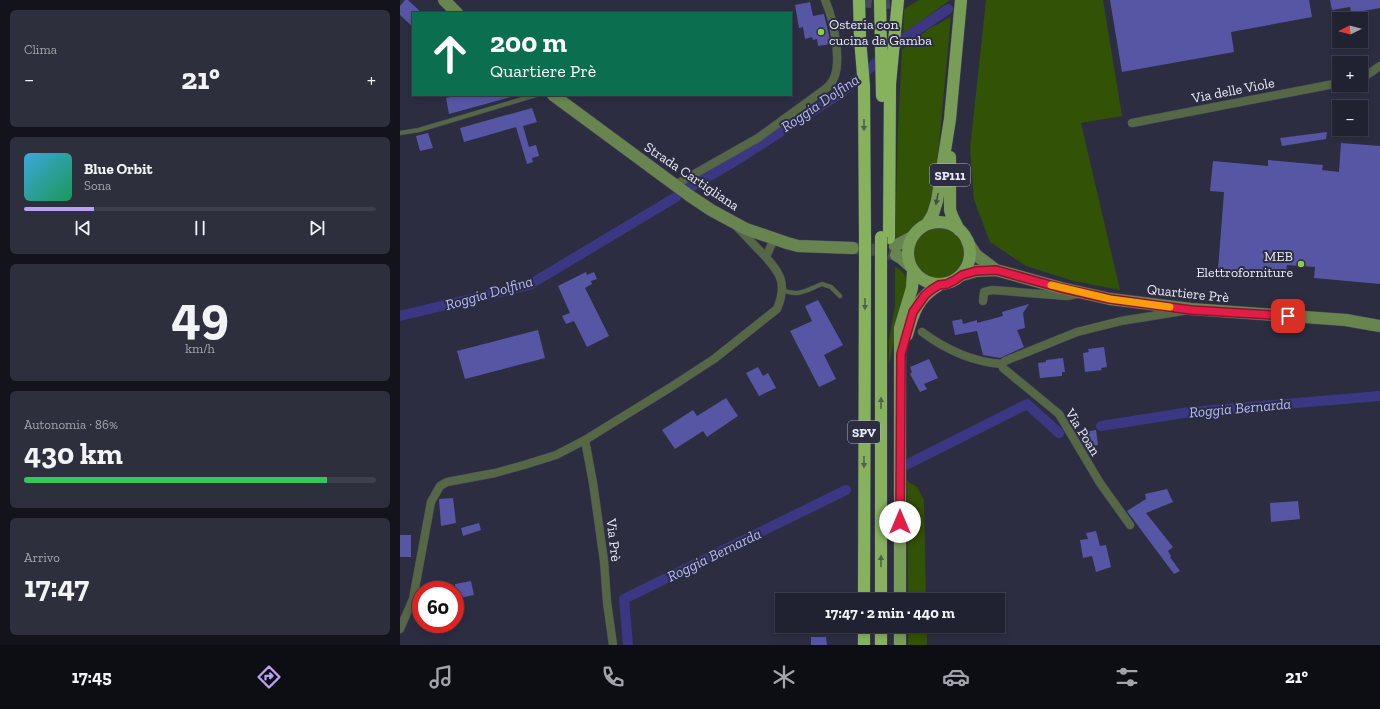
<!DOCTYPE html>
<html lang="it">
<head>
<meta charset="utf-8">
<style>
	body { margin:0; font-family:"Zilla Slab",serif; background:#2d2f3d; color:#f1f3f6; height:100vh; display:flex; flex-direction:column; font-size:15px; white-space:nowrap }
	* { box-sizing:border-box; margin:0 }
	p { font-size:13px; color:#a2a4ab }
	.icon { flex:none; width:22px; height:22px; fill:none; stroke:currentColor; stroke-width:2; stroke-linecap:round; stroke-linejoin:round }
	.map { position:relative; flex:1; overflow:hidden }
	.details { display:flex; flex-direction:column; gap:10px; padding:10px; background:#12131b; width:400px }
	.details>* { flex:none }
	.hud { position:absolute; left:12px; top:12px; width:380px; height:84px; border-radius:0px; box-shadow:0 2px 6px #0003,0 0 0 1px #3e3f4d; background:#0b6e4f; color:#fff; overflow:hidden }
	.needle { width:26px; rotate:264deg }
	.fabs { position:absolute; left:932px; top:12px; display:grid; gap:8px }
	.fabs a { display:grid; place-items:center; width:36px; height:36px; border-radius:0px; background:#212231; box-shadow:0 2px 6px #0003,0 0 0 1px #3e3f4d; font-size:20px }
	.speed { position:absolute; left:12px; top:581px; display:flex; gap:8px; font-size:20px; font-weight:700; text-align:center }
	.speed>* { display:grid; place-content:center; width:52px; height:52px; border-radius:50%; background:#212231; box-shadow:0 2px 6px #0003,0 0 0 1px #3e3f4d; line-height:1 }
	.speed .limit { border:6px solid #d22; background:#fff; color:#111 }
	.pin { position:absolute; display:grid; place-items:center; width:34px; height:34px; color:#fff; margin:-17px; border-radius:8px; box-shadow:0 2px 6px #0006 }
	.me { position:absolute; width:44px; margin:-22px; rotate:0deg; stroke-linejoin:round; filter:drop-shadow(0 0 3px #0008) }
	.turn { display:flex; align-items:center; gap:14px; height:84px; padding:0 12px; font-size:18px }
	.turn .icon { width:52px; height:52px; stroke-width:2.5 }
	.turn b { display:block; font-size:28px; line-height:34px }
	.big { font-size:30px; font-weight:800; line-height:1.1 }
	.details .card { flex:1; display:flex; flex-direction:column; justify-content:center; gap:6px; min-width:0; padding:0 14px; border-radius:6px; background:#2d2f3d }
	.details .dial { align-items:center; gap:0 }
	.dial b { font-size:52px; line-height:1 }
	.song { display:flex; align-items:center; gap:12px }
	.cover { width:48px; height:48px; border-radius:6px; background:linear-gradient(135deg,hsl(200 70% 55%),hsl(150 70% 35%)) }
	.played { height:4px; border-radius:2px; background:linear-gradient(90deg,#bca0f2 20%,#3e3f4d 20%) }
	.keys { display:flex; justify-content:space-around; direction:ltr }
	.heat { display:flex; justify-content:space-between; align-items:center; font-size:22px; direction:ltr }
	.charge { height:6px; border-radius:3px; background:linear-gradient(90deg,#34c759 86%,#3e3f4d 0) }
	.trip { position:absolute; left:375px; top:593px; width:230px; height:40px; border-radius:0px; background:#212231; box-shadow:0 2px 6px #0003,0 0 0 1px #3e3f4d; font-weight:800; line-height:40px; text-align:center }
	.dock { display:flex; height:64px; justify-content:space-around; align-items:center; background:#0d0e14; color:#a2a4ab }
	.dock .icon { width:28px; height:28px }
	.dock .current { color:#bca0f2 }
	.dock b { font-size:18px; color:#f1f3f6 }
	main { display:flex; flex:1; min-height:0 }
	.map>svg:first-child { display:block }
	.green { fill:#325205 }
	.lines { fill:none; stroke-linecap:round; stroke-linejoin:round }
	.canal { stroke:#3c3783; stroke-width:10 }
	.building { fill:#5756a5 }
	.secondary-tunnel { stroke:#484a5c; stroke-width:12; stroke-dasharray:12 6; stroke-linecap:butt }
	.highway-tunnel { stroke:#484a5c; stroke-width:12; stroke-dasharray:12 6; stroke-linecap:butt }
	.lane-casing { stroke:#46485b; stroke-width:5 }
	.street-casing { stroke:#46485b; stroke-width:9 }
	.secondary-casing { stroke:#46485b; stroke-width:13 }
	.primary-casing { stroke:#46485b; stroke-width:13 }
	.highway-casing { stroke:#46485b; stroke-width:13 }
	.lane { stroke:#556745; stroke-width:4 }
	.street { stroke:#556745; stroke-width:8 }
	.secondary { stroke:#69854f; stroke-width:12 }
	.primary { stroke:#789d57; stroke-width:12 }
	.highway { stroke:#86b25d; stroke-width:12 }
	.highway-bridge-casing { stroke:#46485b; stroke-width:13; stroke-linecap:butt }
	.highway-bridge { stroke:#86b25d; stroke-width:12 }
	.oneway { fill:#50624c }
	.oneway2 { fill:#434f48 }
	.route-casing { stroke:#92132f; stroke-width:10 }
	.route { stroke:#e11d48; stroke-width:7 }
	.slow { stroke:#f59e0b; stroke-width:7 }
	.poi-dot { fill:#8dce44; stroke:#2c2d41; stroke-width:1.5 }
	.labels { text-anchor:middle; stroke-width:4; stroke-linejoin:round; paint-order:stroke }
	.shield { fill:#2c2d41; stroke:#b0b2c1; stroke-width:1 }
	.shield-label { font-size:13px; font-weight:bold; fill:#e9ebf8 }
	.poi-label { font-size:14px; fill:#e9ebf8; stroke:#2c2d41; text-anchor:start }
	.street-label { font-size:14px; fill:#e9ebf8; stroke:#2c2d41 }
	.water-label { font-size:15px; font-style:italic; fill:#b5b9fa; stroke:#2c2d41 }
</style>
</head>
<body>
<main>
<section class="details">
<div class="card"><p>Clima</p>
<div class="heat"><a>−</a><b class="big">21°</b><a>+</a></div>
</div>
<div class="card">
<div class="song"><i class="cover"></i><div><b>Blue Orbit</b><p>Sona</p></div></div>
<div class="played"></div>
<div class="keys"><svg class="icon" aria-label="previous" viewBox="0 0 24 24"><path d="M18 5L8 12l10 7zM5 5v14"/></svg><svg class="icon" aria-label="pause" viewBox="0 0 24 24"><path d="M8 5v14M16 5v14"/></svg><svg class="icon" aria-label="next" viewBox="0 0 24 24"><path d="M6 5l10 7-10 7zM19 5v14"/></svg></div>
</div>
<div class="card dial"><b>49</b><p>km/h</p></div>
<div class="card"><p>Autonomia · 86%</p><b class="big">430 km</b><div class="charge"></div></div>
<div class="card"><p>Arrivo</p><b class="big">17:47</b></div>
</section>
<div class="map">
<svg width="980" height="645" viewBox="0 0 980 645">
	<rect width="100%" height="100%" fill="#2c2d41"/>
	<path class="green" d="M519 0H550L503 34 504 9Z
		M586 0H703L722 116 681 123 720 290 674 281 626 266 590 242 574 200 570 149Z
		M551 17 534 198 527 219 514 227 502 238 495 240 498 128 502 49 530 28Z
		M514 253a25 25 0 1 1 50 0a25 25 0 1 1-50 0Z
		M495 267C503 270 505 274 507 282L489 364V340L495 305Z
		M507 481 517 487 524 500 526 600H508Z
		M508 626H527V645H508Z"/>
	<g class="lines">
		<path class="canal" d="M286 190 332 163 441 93 505 38 548 9
			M0 316 129 285 276 197
			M701 426 790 412 980 396
			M506 465 627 404 659 433
			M228 645 224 599 446 490"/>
	</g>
	<path class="building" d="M5 0H8L22 13H13V27L0 15V6Z
		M710 0H909L912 17 831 32 834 52 722 72Z
		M930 0H980V8L951 13 950 7 932 10Z
		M410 2 413 16 424 14 431 44 418 46 417 39 413 40 412 37 405 39 403 27 399 28 395 5Z
		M59 95H111V97L49 114 46 98Z
		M132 108 137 122 123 126 129 147 136 145 139 156 132 158 133 162 127 164 116 127 64 142 60 128Z
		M927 132 926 139 882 146 880 138Z
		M28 133 33 148 20 151 16 136Z
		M941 143 980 146V284L914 278 915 267 887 265 886 276H878V278L862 277V275L842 273 841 275 825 274V271L818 270 824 192 810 191 813 161 868 166V160L923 165 922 170 939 172Z
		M186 272 187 275 194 272 197 279 191 281 192 284 185 288 209 336 187 347 174 321 166 324 162 316 170 313 158 286Z
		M418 300 443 345 424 355 436 379 419 387 390 331 412 321 405 306Z
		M629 304 623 313 625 328 617 330 624 347 600 358 583 355 577 331 555 335 552 321 562 319 563 324 577 320V323L603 316 602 312Z
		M138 330 145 358 65 379 57 351Z
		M704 347 707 367 701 368 702 370 685 372 683 353 689 352 688 349Z
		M663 358 665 372H662V376L640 378 638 363 646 362V360Z
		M529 359 538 378 524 384 527 389 520 392 510 374 512 372 510 367Z
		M358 367 363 376 368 373 376 388 359 396 346 373Z
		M326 398 338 416 307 437 303 431 275 449 262 430 293 410 297 416Z
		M696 430 698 445 685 447 681 440 680 433Z
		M767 489 773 502 746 513 773 547 768 551 771 556 770 557 780 571 774 574 727 511 746 499 745 494Z
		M53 498 56 523 41 526 39 499Z
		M898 501 900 519 871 522 870 503Z
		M79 523 81 530 63 536 61 528Z
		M696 531 700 546 706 545 711 567 696 572 692 556 683 558 680 540 688 539 686 533Z
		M0 535H11V557H0Z
		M71 581 74 595 55 599V584Z
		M411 637H426L427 645H411Z"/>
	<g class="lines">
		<path class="secondary-tunnel" d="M453 248 476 250 496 255"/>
		<path class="highway-tunnel" d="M460 0C475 4 488 4 503 0"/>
		<g class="lane-casing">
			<path id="lane" d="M0 133 19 130 136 95
				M382 290C400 297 406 290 422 284L431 287 440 296"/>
		</g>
		<g class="street-casing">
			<path id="street" d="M961 79 980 66
				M732 123 939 83
				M275 185 358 138 424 90C428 87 432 83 434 78 442 59 433 18 425 0
				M366 257 374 239
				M583 301 584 292 592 290 667 296 677 294
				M522 332C545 349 573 362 602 364
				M185 440 193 483 204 561 207 602 213 645
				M730 525 700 483 659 414 603 368 602 364 605 361 677 332 721 321 783 311
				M0 629 13 599 31 502 40 486 47 482 95 473 124 465 156 455 185 440 271 387 314 359 377 309C388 283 380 272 362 253 354 245 346 236 338 228"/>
		</g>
		<g class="secondary-casing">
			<path id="secondary" d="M44 0 57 13
				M153 95 290 196 311 210 346 229 387 243 398 246 453 248
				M567 241 576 255 596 270 661 288 710 299 791 309 946 320 980 326
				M495 246 512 237
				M496 255 501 258 510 266
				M562 275 576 271 596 270"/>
		</g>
		<g class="primary-casing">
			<path id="primary" d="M550 157V210L552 216 559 230
				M508 253a31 31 0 1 1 62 0a31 31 0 1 1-62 0Z
				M527 224 533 214 537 201 550 119 561 0
				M507 335C513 313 518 297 539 285
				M500 600V328L512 288 513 271
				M500 626V645"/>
		</g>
		<g class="highway-casing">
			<path id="highway" d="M459 0 460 39 464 86 465 238
				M480 0 482 96
				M489 238 490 84 498 0
				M464 600 465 265
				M481 600V266
				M464 645V626
				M481 645V626"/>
		</g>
		<use href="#lane" class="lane"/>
		<use href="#street" class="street"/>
		<use href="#secondary" class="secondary"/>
		<use href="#primary" class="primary"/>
		<use href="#highway" class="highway"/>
		<g class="highway-bridge-casing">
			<path id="highway-bridge" d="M465 238V265
				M481 266V237"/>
		</g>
		<use href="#highway-bridge" class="highway-bridge"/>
	</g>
	<defs><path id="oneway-solid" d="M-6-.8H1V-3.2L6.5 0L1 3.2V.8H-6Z"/></defs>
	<g class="oneway">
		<use href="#oneway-solid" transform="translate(464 125) rotate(90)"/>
		<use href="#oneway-solid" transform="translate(465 304) rotate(90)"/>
		<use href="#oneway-solid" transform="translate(481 403) rotate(-90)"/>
		<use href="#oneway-solid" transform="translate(464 462) rotate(90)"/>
		<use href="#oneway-solid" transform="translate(481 561) rotate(-90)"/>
	</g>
	<use class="oneway2" href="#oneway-solid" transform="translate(537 199) rotate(101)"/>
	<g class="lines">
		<g class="route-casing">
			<path id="route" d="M500 522 501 354 513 312 525 295 531 290 539 285 547 284 555 280 562 275 576 271 596 270 661 288 710 299 791 310 888 316"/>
		</g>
		<use href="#route" class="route"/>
		<path class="slow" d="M651 285 710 299 770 307"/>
	</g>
	<g class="poi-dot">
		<circle cx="421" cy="32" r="4"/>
		<circle cx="901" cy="264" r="4"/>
	</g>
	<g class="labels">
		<g class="shield">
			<rect x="530" y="164" width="40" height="22" rx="3"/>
			<rect x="448" y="421" width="32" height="22" rx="3"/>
		</g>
		<g class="shield-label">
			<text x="550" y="180">SP111</text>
			<text x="464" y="437">SPV</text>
		</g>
		<g class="poi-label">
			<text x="429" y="29">Osteria con<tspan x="429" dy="16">cucina da Gamba</tspan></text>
			<text x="893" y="261" text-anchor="end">MEB<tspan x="893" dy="16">Elettroforniture</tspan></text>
		</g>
		<g class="street-label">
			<text transform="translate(833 90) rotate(-11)" y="5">Via delle Viole</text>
			<text transform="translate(292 176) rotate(34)" y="5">Strada Cartigliana</text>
			<text transform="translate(788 293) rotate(6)" y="5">Quartiere Prè</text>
			<text transform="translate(683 432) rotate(58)" y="5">Via Poan</text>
			<text transform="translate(214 540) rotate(83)" y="5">Via Prè</text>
		</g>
		<g class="water-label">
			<text transform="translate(420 103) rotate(-34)" y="5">Roggia Dolfina</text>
			<text transform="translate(89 293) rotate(-16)" y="5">Roggia Dolfina</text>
			<text transform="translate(840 408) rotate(-5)" y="5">Roggia Bernarda</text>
			<text transform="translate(314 555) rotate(-26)" y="5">Roggia Bernarda</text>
		</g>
	</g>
</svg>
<div class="fabs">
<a><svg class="needle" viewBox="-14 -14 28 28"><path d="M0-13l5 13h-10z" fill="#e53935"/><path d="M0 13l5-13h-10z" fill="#a2a4ab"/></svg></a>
<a>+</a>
<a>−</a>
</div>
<div class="speed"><div class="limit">60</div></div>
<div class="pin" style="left:888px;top:316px;background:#d93025"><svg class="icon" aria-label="arrive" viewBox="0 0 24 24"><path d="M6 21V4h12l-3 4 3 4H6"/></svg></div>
<svg class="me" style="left:500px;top:522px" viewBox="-20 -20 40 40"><circle r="19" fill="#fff"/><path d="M0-13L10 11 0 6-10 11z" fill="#e11d48"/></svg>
<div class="trip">17:47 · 2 min · 440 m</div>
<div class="hud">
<div class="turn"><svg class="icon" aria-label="ahead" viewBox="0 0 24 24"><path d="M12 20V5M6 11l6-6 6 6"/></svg><div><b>200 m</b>Quartiere Prè</div></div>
</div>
</div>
</main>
<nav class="dock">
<b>17:45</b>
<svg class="icon current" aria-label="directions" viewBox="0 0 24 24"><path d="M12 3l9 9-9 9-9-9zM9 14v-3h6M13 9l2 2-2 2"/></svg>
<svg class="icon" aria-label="music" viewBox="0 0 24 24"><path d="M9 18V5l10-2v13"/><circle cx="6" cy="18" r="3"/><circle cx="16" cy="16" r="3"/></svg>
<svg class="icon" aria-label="phone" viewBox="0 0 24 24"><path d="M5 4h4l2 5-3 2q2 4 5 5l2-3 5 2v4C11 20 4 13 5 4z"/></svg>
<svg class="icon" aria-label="climate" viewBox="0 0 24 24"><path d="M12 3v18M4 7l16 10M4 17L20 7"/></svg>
<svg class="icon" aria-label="car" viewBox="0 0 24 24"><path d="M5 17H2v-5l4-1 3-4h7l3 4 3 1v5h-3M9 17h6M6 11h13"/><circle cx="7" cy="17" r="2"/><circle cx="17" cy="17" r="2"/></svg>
<svg class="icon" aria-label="filters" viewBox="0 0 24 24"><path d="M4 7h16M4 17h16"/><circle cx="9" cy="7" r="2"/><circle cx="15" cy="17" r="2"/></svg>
<b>21°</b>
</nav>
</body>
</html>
